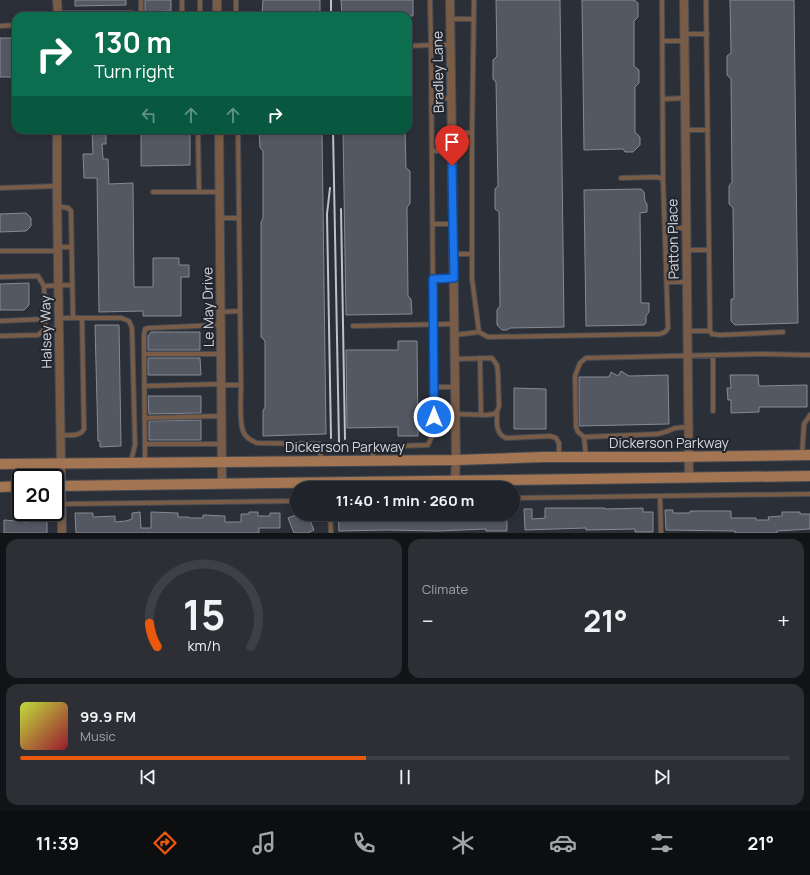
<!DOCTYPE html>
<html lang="en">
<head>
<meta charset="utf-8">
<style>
	body { margin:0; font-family:Manrope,sans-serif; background:#2d2f35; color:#f1f3f6; height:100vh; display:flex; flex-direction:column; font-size:15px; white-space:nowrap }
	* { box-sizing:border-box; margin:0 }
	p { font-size:13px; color:#a2a4a8 }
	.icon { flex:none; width:22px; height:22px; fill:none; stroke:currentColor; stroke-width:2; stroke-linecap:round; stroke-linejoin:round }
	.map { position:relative; height:533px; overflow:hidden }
	.drawer { display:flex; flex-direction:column; gap:6px; padding:6px; background:#121317; flex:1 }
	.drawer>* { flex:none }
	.guide { position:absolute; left:12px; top:12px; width:400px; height:122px; border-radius:12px; box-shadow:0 2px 6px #0003,0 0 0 1px #3d4046; background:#0b6e4f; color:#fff; overflow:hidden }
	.speed { position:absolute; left:12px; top:469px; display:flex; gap:8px; font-size:20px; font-weight:700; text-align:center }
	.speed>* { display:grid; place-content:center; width:52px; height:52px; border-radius:50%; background:#202329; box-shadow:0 2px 6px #0003,0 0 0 1px #3d4046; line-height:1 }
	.speed .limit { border:2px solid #111; border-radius:6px; background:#fff; color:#111 }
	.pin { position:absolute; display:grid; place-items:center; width:34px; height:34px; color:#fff; margin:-41px -17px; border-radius:50% 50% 50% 0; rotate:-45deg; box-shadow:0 0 4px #0007 }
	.pin .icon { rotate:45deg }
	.me { position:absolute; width:44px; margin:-22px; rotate:0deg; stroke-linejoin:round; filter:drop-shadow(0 0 3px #0008) }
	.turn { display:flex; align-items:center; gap:14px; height:84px; padding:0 16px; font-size:18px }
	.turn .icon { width:52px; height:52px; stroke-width:2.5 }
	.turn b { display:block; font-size:28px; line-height:34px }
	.lanes { display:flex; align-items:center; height:38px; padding:0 16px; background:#0003; justify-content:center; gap:20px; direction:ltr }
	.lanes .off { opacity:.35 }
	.big { font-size:30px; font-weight:700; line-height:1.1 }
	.drawer .card { flex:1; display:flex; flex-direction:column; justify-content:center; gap:6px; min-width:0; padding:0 14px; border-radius:12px; background:#2d2f35 }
	.drawer .dial { align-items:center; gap:0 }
	.dial svg { height:104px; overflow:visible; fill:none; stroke:#3d4046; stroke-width:7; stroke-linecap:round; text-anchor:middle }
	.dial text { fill:#f1f3f6; stroke:none }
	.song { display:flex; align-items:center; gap:12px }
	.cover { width:48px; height:48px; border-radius:6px; background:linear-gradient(135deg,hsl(70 70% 55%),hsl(350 70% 35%)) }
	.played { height:4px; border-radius:2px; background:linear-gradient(90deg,#ea580c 45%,#3d4046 45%) }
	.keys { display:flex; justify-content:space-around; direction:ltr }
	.heat { display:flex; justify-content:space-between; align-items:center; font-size:22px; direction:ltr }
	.drawer .tiles { flex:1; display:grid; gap:6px; grid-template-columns:1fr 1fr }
	.card:last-child { grid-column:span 2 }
	.trip { position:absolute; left:290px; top:481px; width:230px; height:40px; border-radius:20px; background:#202329; box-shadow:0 2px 6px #0003,0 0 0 1px #3d4046; font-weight:700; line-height:40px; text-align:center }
	.tabs { display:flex; height:64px; justify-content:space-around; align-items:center; background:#0d0e10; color:#a2a4a8 }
	.tabs .icon { width:28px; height:28px }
	.tabs .current { color:#ea580c }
	.tabs b { font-size:18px; color:#f1f3f6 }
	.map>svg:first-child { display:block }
	.building { fill:#545862; stroke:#858a94 }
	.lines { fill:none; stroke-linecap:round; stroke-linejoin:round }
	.lane-casing { stroke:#464a51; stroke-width:6 }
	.street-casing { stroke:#464a51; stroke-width:10 }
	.secondary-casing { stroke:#464a51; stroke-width:12 }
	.lane { stroke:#795c47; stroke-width:4 }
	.street { stroke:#795c47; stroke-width:8 }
	.secondary { stroke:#a37553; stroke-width:10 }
	.rail { stroke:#bec1c7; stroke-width:2 }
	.route-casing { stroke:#114b97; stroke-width:10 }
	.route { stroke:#1a73e8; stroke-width:7 }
	.labels { text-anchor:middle; stroke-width:4; stroke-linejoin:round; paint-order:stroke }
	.street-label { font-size:14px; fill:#d3d5db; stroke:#21252d }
</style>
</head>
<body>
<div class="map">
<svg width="810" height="533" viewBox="0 0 810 533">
	<rect width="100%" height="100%" fill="#2b2f37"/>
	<path class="building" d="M75 0H126V5L75 6Z
		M145 0H171V11L147 12 145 10Z
		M263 0H320V16H262Z
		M341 0H413V16H342Z
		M496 0H560L564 327 510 328 507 330H502L497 325V310L500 306 499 212 495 209V189L498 186 496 82 493 79V60L497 56Z
		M582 0H634L638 3V17L634 21V66L639 70V83L635 87V132L640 137V145L633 152H625L623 149 584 150Z
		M730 0H794L798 323 735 325 731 321V299H734L733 208 729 204V186L732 182 731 79 727 75V56L731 53Z
		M0 38H15L16 77H0Z
		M92 130H106V144H102L103 159H108L109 184 133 183 134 287H153V258H179V265H189V277H181V316H143V311L99 312 97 178H84L83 154H93Z
		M141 130H190V165L141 166Z
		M259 130H322L326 434 263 436V411L265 407V341L261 337V222L263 218V151L260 148Z
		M343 130H405L406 168 410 171V204L407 207 408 296 411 299 412 314 346 315Z
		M641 189 644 192 645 201 647 204V212L640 213 641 303H649V312L646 316V323L644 325 586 326 584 190Z
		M26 213 31 218V226L26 231 0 232V214Z
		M29 283V305L24 310H0V284Z
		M95 325H119L121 446 100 447V441H98Z
		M151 332H200V350H148V336Z
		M398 341H417L418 436H398V427L347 428 346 350H398Z
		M148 358H200L201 375H148Z
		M621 371 629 376 668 375 669 424 579 426V377H609L611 372 618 376Z
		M730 375H758L759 386 807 385V407H759V412L731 413V400H728L727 388H731Z
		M514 388 546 389V429H514Z
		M148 396H201V413L149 414Z
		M201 420V440H149V421Z
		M545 508H605V509L643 508V512H653V532H635V529L586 530V528L525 530 524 509H532V519L545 518Z
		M665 510H673V513H690V511H731V518H756V520H769L768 517 782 516V512H800V514H810V529L777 531V533H735V531L666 530Z
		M27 512H38L39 517H47V533H4V520L28 522Z
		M140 512 141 528H151V512L178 513V517H189V518H203V515L225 516V522H241V514H249V512H258V516H270V513H280V528H259V533H76L75 513H93V517L115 516V522L126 521 132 519V513Z
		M298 514H303L305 520 309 518 314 530 308 533H294L288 518Z
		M368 514V519H386V514H507V531H486V529L438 531 386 530 339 531 338 515Z"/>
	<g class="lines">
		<g class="lane-casing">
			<path id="lane" d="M141 0V10L145 15H182
				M182 0V15H217
				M200 0V15
				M236 0V16
				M474 0 472 133V279L479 332 488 337 660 334 665 332 668 328 663 179 657 177 621 178
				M662 0 663 179
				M706 0 710 331 712 334 720 335 783 332
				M58 13H132V16
				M451 19H474
				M0 26 16 25
				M684 34H707
				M662 41H684
				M408 46 431 45 430 0
				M431 99 451 98
				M663 99 685 98
				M238 130 241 386C241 398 239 421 243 431 245 437 252 441 257 443L320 444 321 460
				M685 130H708
				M57 131 78 130
				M452 132 472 133
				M432 151H452
				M0 188 57 186
				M153 192H199L198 130 219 131
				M199 192H219
				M57 206 68 208 71 211 73 318
				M220 218H239
				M433 224H453
				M665 228H686
				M58 247H71
				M686 250H709
				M0 251H58
				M453 254H472
				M0 277 38 276 44 286 72 285
				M433 279 453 278
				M667 282H687
				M44 286 45 329
				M221 312 240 311
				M59 318H82L84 429C80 437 69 435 61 435
				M82 318H121L129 321 132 328 135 445 131 461
				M0 321 45 319
				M353 326 454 324
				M687 331H710
				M454 335 479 332
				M0 336 38 335 45 329H59
				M144 354H221
				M713 355V411
				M480 358 481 415
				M455 359 492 358 497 365 498 375 499 406 497 412 494 414 487 415 456 414
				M221 385H241
				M144 386 221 384
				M434 387H455
				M497 412C497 423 495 433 506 438L550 436 556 438 559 443V456
				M145 418 221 416
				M584 437 658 434 668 431 675 428 688 427
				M145 444H222
				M802 455 804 424 810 415
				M586 457 584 437 578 432 576 427 575 376 580 363 586 358 759 354 810 355
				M373 460V447L428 445 434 432 431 45H450
				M145 462 144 336 145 329 149 328 220 325
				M660 497 661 533
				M513 498 810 494
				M61 504 297 501
				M330 514 331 533"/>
		</g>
		<g class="street-casing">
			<path id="street" d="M57 0 58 16
				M217 0V16
				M450 0 456 460 455 480
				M684 0 689 478
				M57 130V197L62 533
				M219 130 222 484"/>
		</g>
		<g class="secondary-casing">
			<path id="secondary" d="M0 464 456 460 543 457H665L810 455
				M55 486 810 476
				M0 487 21 486"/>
		</g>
		<use href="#lane" class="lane"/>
		<use href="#street" class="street"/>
		<use href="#secondary" class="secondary"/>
		<path class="rail" d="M331 0V16
			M333 130 339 442
			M330 188 327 214 331 438
			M341 209 345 439"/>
	</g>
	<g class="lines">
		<g class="route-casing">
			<path id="route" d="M434 417 433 279 454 278 452 166"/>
		</g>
		<use href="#route" class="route"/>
	</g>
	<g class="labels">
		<g class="street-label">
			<text transform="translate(438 72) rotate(-91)" y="5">Bradley Lane</text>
			<text transform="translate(673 239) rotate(-91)" y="5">Patton Place</text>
			<text transform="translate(208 307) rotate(-91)" y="5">Le May Drive</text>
			<text transform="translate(46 332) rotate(-91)" y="5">Halsey Way</text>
			<text x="669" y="448">Dickerson Parkway</text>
			<text x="345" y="452">Dickerson Parkway</text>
		</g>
	</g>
</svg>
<div class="speed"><div class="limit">20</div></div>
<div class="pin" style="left:452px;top:166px;background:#d93025"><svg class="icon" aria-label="arrive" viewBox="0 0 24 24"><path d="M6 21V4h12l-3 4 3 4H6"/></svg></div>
<svg class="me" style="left:434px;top:417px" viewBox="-20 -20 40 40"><circle r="17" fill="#1a73e8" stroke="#fff" stroke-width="3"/><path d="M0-11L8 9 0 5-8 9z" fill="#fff"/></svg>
<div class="trip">11:40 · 1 min · 260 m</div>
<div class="guide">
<div class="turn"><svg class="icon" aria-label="right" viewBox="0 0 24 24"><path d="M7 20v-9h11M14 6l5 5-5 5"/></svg><div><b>130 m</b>Turn right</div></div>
<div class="lanes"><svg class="icon off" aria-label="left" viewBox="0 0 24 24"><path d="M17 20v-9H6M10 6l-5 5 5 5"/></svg><svg class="icon off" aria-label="ahead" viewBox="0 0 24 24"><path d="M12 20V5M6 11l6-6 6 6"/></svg><svg class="icon off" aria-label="ahead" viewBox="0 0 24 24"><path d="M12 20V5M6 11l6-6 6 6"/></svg><svg class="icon" aria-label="right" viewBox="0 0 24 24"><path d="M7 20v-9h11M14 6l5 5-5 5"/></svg></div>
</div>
</div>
<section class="drawer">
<div class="tiles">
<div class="card dial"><svg viewBox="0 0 100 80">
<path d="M14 69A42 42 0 1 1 86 69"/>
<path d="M14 69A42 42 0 0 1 8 51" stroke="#ea580c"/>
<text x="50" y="56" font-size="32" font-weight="700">15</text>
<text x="50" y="72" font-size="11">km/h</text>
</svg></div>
<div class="card"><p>Climate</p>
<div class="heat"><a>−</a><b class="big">21°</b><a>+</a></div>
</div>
<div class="card">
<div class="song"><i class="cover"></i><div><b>99.9 FM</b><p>Music</p></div></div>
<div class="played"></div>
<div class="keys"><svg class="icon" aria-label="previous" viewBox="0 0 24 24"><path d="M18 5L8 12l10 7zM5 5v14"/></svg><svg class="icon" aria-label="pause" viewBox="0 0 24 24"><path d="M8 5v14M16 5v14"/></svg><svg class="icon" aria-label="next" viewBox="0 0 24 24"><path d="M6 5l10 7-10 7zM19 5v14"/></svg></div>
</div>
</div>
</section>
<nav class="tabs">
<b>11:39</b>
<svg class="icon current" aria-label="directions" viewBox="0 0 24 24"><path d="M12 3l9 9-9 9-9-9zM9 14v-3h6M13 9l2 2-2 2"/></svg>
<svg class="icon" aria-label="music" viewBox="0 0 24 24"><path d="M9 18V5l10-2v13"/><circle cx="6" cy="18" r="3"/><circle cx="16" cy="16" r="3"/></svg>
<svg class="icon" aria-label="phone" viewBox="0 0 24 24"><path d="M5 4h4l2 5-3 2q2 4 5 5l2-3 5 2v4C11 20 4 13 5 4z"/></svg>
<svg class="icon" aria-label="climate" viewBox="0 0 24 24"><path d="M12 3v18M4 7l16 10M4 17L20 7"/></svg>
<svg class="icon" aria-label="car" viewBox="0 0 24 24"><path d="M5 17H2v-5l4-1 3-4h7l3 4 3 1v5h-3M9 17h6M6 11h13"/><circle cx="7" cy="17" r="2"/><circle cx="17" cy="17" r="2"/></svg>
<svg class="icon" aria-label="filters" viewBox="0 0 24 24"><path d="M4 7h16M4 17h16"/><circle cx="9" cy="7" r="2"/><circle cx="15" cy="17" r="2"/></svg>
<b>21°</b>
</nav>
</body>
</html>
